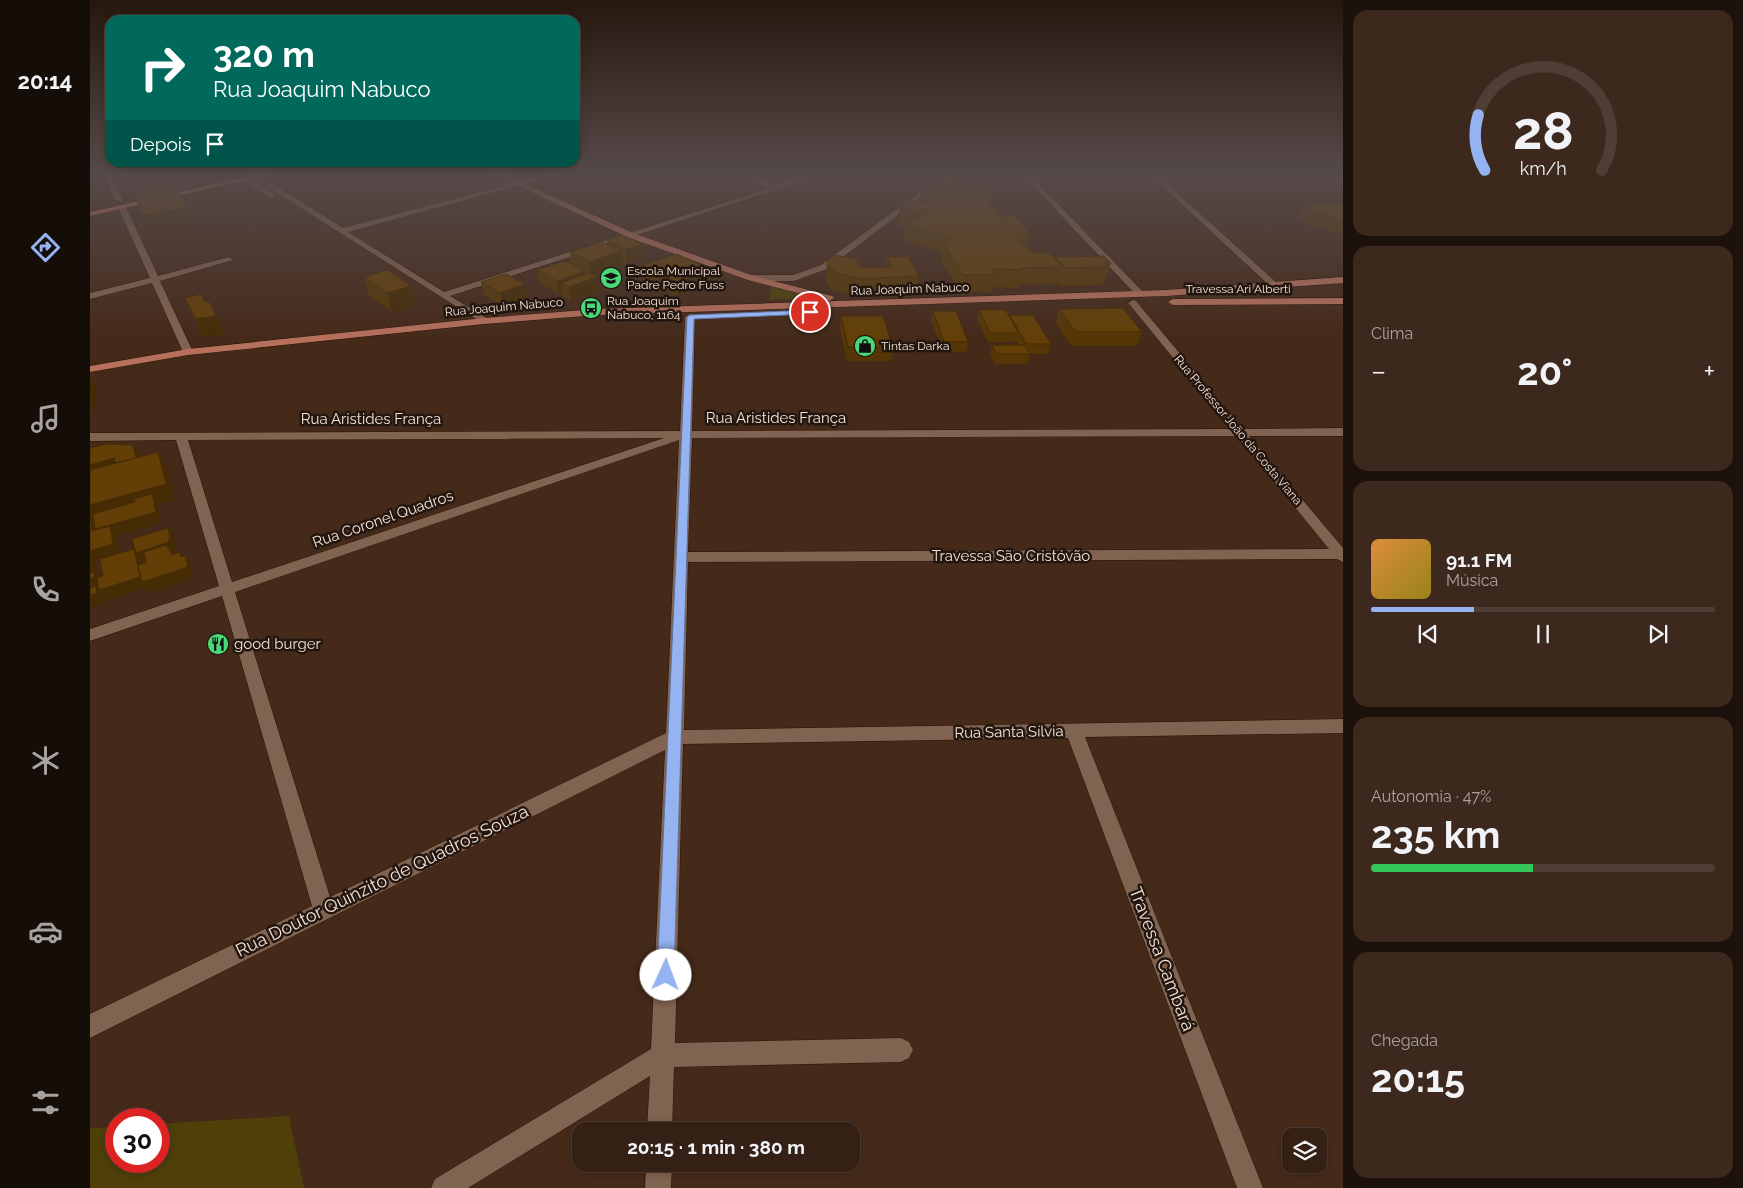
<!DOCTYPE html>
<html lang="pt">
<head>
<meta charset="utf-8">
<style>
	body { margin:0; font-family:Raleway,sans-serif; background:#3c281d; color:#f1f3f6; height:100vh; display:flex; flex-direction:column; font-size:19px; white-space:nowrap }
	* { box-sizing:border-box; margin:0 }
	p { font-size:16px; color:#a9a3a0 }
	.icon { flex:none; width:28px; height:28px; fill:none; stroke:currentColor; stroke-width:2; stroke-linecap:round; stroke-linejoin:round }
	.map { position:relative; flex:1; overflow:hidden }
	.drawer { display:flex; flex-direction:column; gap:10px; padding:10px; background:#1d120b; width:400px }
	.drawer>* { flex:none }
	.top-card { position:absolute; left:15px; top:15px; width:475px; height:152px; border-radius:15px; box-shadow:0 2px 8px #0003,0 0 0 1px #4e3e34; background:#00695c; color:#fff; overflow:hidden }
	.buttons { position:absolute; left:1192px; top:1128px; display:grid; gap:10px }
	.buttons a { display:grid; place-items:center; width:45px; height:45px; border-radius:10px; background:#342014; box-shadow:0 2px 8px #0003,0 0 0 1px #4e3e34; font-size:25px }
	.speed { position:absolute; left:15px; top:1108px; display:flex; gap:10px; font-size:25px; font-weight:700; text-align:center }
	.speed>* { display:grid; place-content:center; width:65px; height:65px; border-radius:50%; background:#342014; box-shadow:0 2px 8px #0003,0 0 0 1px #4e3e34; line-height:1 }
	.speed .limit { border:8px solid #d22; background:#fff; color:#111 }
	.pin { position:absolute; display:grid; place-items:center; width:42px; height:42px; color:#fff; margin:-21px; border:2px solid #fff; border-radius:50%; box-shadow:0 1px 5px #0007 }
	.me { position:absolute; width:55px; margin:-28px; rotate:2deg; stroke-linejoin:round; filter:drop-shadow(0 0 4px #0008) }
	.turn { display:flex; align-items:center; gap:18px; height:105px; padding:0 25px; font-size:22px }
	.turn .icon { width:65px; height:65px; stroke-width:2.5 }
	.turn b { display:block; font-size:35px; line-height:42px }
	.then { display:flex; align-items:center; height:48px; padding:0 25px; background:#0003; gap:10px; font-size:19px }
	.big { font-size:38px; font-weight:700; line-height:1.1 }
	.drawer .widget { flex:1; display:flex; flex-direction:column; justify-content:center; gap:8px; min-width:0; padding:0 18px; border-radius:15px; background:#3c281d }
	.drawer .dial { align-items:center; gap:0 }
	.dial svg { height:130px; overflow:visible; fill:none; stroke:#4e3e34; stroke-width:7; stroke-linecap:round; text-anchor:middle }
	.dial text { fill:#f1f3f6; stroke:none }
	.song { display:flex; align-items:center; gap:15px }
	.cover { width:60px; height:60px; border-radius:8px; background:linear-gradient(135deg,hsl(30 70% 55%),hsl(50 70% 35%)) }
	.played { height:5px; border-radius:2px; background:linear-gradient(90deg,#95b2f1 30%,#4e3e34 30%) }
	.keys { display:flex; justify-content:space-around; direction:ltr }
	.heat { display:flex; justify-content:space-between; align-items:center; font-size:28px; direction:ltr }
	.charge { height:8px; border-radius:4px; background:linear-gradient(90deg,#34c759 47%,#4e3e34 0) }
	.trip { position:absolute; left:482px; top:1122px; width:288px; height:50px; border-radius:15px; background:#342014; box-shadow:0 2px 8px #0003,0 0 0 1px #4e3e34; font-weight:700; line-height:50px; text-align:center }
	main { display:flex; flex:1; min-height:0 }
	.dock { display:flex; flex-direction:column; width:90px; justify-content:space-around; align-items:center; background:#150d08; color:#a9a3a0 }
	.dock .icon { width:35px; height:35px }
	.dock .on { color:#95b2f1 }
	.dock b { font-size:22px; color:#f1f3f6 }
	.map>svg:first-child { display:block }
	.green { fill:#4f400a }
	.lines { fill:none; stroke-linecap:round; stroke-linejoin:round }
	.minor-tunnel { stroke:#5f4536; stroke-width:8; stroke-dasharray:8 4; stroke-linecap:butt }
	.minor-casing { stroke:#2a1203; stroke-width:1 }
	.major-casing { stroke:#2a1203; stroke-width:1 }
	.highway-casing { stroke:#2a1203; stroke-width:1 }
	.minor { fill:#816351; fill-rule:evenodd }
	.major { fill:#b6705c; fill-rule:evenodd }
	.highway { fill:#da7964; fill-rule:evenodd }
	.wall { fill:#553606 }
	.shaded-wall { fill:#452c05 }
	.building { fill:#633f07; stroke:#452c05 }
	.route { fill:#95b2f1; stroke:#61749d }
	.labels { text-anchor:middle; stroke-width:5; stroke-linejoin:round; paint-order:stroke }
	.far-poi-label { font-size:12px; fill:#f3e1d7; stroke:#22160f; text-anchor:start }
	.far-street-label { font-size:12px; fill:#f3e1d7; stroke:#22160f }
	.street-label { font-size:15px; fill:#f3e1d7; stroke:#22160f }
	.poi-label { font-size:15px; fill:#f3e1d7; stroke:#22160f; text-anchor:start }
	.near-street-label { font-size:18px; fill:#f3e1d7; stroke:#22160f }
</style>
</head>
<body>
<main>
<nav class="dock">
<b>20:14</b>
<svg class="icon on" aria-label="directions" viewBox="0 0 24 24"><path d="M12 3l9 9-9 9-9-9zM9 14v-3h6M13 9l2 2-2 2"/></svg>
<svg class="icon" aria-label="music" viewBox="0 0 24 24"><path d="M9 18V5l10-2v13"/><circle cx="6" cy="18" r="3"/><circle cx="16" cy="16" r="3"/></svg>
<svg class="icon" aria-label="phone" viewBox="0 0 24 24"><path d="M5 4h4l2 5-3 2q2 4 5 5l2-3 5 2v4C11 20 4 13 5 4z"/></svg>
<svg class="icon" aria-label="climate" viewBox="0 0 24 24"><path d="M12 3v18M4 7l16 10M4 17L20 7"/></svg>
<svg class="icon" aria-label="car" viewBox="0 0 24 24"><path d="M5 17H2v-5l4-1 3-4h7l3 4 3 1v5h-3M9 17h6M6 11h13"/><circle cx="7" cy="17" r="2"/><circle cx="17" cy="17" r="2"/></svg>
<svg class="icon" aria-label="filters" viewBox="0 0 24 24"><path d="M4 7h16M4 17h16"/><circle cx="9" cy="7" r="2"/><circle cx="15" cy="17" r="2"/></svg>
</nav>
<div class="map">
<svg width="1253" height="1188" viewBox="0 0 1253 1188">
	<rect width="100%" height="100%" fill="#452a1a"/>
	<path class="green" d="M682 286 729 298 679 300Z
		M199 1116 214 1188H0V1128L26 1127V1161H69V1124Z"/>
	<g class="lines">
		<path class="minor-tunnel" d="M159 172 177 184"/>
		<g class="minor-casing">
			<path id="minor" d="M13 172H20L33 200 32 202 25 200Z
				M467 172H479L258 232 354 292 680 188 640 172H651L688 185 729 172H740L360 296 398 319 399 321 394 324 173 184 180 182 253 228Z
				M857 172H865L737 269 704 281H661L656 278 661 275H703L731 265Z
				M930 172H937L1053 292V296H1047Z
				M1057 172H1064L1187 283V287H1181Z
				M1234 172H1242L1253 180V185Z
				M154 177H160L187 196 180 198 154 181Z
				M29 205 36 207 68 276 139 257 143 260 70 281 103 352 102 354 98 355 93 352 62 283 0 299V293L60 278 28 207Z
				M1043 300 1046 301 1153 429 1253 428V436H1159L1253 548V562L1247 559 598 562 594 730 1253 719V733L995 737 1173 1188H1147L978 738 593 744 585 1043 811 1038 819 1042 823 1050 819 1058 811 1062 584 1067 582 1131H557L560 1076 378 1188H341L345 1179 561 1049 575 750 0 1038V1014L222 906 132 596 0 641V629L129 586 86 440 0 441V433L590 431 595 317 600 314 605 317 602 431 1141 429 1040 305 1038 303ZM1147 436 1239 549 598 552 602 438ZM574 438 142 582 98 440ZM589 440 576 733 240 897 145 592Z
				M556 1164H582L581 1188H555Z"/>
		</g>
		<g class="major-casing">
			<path id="major" d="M399 172H408L543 233 664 276 742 296 744 298 739 301 658 280 537 237Z
				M1253 277V283L1076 296 508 315 394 324 98 355 0 372V366L98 349 394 318 508 309 1076 290Z
				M1253 298V304L1083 305 1078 302 1083 299Z"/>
		</g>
		<g class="highway-casing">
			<path id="highway" d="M178 172H192L0 216V212Z"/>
		</g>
		<use href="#minor" class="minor"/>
		<use href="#major" class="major"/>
		<use href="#highway" class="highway"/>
	</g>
	<path class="wall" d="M768 172H831L830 178 807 186Z
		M830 193 907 197 905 208 909 216 940 234 936 248 942 253 965 258V257L1021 263 1015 280 1014 281 1012 285 970 286 968 283 967 284 929 285 928 288 902 287 901 292H870L851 261 852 253 813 241 815 226 808 225 810 208 829 202Z
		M43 194 98 207 104 224 61 232Z
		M1253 203V233H1243L1226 225H1219L1206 218 1212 206Z
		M517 240 553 257 537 263 532 260 533 264 502 275 507 277 509 291 481 301 472 296V293L469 294 449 283 447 270 481 264 480 252 517 244Z
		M797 257 829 276 827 294 769 297 745 291 739 287 736 281 737 263 769 259 768 264 771 267H795Z
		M553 265 621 270V283L587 296 553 279Z
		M274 277 321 286 325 304 302 312 279 295Z
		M391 282 437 298 413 306 394 295Z
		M95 298 115 302 126 316 134 335 114 338Z
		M969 309 1052 332 1047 346H981L966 323Z
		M889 310 919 317 920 315 961 344 958 354H940L937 364H905L900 355 902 345H929L926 340 925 342H898L887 319Z
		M843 311 878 342 876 352 852 351 841 320Z
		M751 316 803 347 801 361H757L750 330Z"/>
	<path class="shaded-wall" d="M815 172H831L830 178 807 186 809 174Z
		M907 197 904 213 899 204Z
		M98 207 104 224 61 232 54 215Z
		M552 244 553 257 537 263 536 250Z
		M532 251 533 264 500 275 499 262Z
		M621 270V283L587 296V282Z
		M495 271 496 281 507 277 509 291 481 301 479 287 471 283 472 293 469 294 467 281Z
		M435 284 437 298 413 306 410 293Z
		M321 286 325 304 302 312 297 293Z
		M126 316 134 335 114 338 106 319Z
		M0 375 6 386 4 410 0 411Z
		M43 445 49 455 52 470 0 477V465Z
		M68 452 77 467 85 500 68 504 72 523 26 536 30 555 4 563 9 571V574L6 575 11 583V588L8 589 13 597 14 604 0 608V551L2 531 0 524V505Z
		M78 528 84 539 86 548 85 549V553L52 563 46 553 79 538Z
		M44 549 50 560 55 581 91 557 90 552 96 563 95 556 101 567 104 578 58 593 56 588 16 601 9 590Z"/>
	<path class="building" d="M803 172H815L809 174Z
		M857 173 907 197 899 204 909 211V216L925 215 940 234H924L942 253H960L972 267 930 268 932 270 901 269 905 274 873 275 854 244 864 238 816 225 834 214 810 208 822 200 834 203 843 197 830 193Z
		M85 187 98 207 54 215 43 194Z
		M1253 203V221H1249L1232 212 1225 213 1212 206Z
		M532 235 552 244 536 250 517 240Z
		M512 242 532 251 499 262 480 252Z
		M587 254 621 270 587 282 553 265Z
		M745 255 769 259 766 262 771 267H802L797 257 818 256 829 276 771 279 747 273 741 269 737 263 738 260Z
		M1014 256 1021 263H1014L1018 267 975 268 965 257Z
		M475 261 495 271 467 281 447 270Z
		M297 270 321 286 297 293 274 277Z
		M499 273 507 277 479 287 471 283Z
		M416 274 435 284 410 293 391 282Z
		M111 294 115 302 119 301 126 316 106 319 95 298Z
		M1033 308 1052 332H986L969 309Z
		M889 310H916L928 333H900Z
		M843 311H866L878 342H854Z
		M920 315H943L961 344H936Z
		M751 316H793L803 347H758Z
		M902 345H935L940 354H907Z
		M15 444 43 445 46 458 25 463V458L0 465V448Z
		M68 452 76 484 0 505V470Z
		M62 494 66 512 5 529 3 514 45 502 44 499Z
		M0 519 2 531 20 526 23 544 0 551Z
		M78 528 80 538H79V542L46 553 42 539Z
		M76 545 82 555 90 552 91 557 95 556 98 567 52 582 48 565 56 563 54 552Z
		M44 549 50 577 9 590 7 578 13 576 10 559Z
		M4 572V577L0 579V573Z
		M6 586 7 593 0 595V588Z"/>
	<linearGradient id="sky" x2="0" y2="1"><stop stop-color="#26170e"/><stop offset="0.51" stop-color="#564a49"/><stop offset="1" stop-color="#564a49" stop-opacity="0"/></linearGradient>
	<rect width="1253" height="339" fill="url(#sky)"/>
	<path class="route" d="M720 310H722V314L604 319 584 975 582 981 576 984 570 981 567 975 597 317 600 315Z"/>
	<defs>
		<g id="school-disc" transform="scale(1.125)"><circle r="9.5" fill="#49d778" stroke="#22160f"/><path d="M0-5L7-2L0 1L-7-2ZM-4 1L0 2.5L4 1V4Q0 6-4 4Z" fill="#111"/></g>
		<g id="bus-disc" transform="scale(1.125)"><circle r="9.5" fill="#49d778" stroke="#22160f"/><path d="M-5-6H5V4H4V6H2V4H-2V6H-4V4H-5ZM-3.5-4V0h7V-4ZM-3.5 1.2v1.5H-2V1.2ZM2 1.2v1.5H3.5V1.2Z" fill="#111"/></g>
		<g id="shop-disc" transform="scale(1.125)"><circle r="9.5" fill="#49d778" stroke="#22160f"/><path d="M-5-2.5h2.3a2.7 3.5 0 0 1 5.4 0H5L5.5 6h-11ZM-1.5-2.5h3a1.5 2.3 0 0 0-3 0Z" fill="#111"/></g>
		<g id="restaurant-disc" transform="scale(1.125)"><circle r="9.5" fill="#49d778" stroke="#22160f"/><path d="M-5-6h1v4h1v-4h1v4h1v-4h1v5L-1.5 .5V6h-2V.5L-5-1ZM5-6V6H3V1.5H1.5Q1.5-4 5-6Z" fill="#111"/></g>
	</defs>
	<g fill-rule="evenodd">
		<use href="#school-disc" x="521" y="278"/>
		<use href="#bus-disc" x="501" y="308"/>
		<use href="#shop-disc" x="775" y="346"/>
		<use href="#restaurant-disc" x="128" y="644"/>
	</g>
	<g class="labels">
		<g class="far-poi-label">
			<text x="537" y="275">Escola Municipal<tspan x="537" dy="14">Padre Pedro Fuss</tspan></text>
			<text x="517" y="305">Rua Joaquim<tspan x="517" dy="14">Nabuco, 1164</tspan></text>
			<text x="791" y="350">Tintas Darka</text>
		</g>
		<g class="far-street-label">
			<text transform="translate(820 289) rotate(-2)" y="4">Rua Joaquim Nabuco</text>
			<text x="1148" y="293">Travessa Ari Alberti</text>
			<text transform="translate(414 307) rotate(-5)" y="4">Rua Joaquim Nabuco</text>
			<text transform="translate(1148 430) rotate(50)" y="4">Rua Professor João da Costa Viana</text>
		</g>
		<g class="street-label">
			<text x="686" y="423">Rua Aristides França</text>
			<text x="281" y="424">Rua Aristides França</text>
			<text transform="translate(293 519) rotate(-19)" y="5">Rua Coronel Quadros</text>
			<text x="921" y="561">Travessa São Cristóvão</text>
			<text transform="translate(919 732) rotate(-1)" y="5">Rua Santa Sílvia</text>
		</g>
		<g class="poi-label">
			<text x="144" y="649">good burger</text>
		</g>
		<g class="near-street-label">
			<text transform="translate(292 881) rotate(-26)" y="6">Rua Doutor Quinzito de Quadros Souza</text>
			<text transform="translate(1072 959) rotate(69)" y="6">Travessa Cambará</text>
		</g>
	</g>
</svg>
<div class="buttons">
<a><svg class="icon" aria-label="layers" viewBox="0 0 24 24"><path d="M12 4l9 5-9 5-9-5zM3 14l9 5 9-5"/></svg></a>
</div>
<div class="speed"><div class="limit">30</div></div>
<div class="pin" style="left:720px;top:312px;background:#d93025"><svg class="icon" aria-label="arrive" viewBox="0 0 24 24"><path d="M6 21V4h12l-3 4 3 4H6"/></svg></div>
<svg class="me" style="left:576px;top:975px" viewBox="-20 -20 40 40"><circle r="19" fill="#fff"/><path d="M0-13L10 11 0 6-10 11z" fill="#95b2f1"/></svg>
<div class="trip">20:15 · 1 min · 380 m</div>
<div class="top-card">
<div class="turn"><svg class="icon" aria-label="right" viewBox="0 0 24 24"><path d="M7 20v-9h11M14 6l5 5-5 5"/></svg><div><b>320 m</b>Rua Joaquim Nabuco</div></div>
<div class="then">Depois<svg class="icon" aria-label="arrive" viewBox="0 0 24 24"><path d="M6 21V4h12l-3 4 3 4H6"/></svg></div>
</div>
</div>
<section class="drawer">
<div class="widget dial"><svg viewBox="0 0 100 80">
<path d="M14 69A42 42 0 1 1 86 69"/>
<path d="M14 69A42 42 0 0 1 10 35" stroke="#95b2f1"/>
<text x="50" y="56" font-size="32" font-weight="700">28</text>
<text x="50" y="72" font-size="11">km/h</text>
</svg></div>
<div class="widget"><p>Clima</p>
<div class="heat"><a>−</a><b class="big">20°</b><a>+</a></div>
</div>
<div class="widget">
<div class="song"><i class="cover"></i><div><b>91.1 FM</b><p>Música</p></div></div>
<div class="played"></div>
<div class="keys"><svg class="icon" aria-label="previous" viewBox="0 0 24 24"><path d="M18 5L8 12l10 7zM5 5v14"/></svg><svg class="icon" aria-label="pause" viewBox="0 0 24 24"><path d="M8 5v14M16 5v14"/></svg><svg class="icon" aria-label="next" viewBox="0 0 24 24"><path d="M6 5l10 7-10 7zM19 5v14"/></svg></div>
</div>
<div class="widget"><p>Autonomia · 47%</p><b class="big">235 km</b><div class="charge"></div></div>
<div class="widget"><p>Chegada</p><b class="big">20:15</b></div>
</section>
</main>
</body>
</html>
